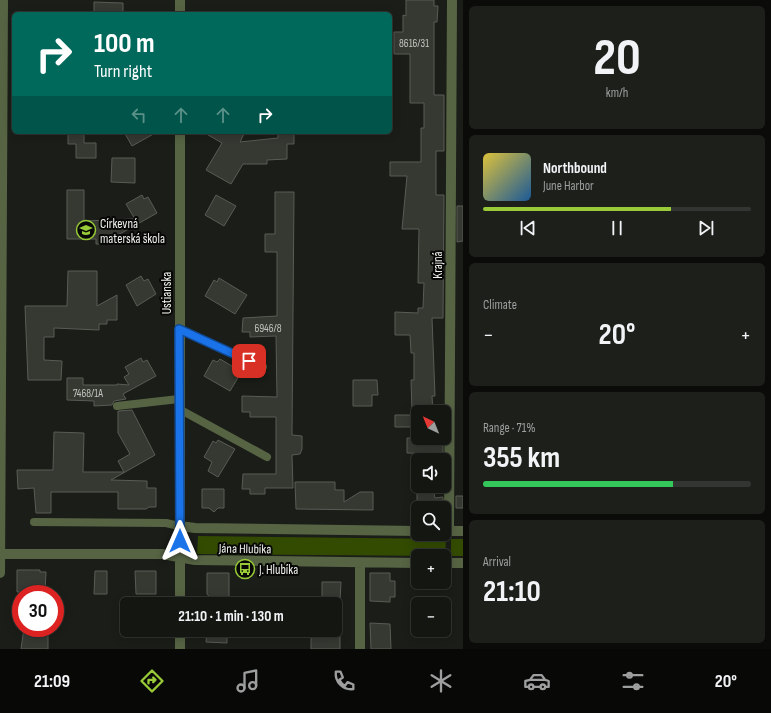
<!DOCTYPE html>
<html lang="en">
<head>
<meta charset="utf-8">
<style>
	body { margin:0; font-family:"Sofia Sans Condensed",sans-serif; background:#1d1f1b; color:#f1f3f6; height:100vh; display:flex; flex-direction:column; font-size:15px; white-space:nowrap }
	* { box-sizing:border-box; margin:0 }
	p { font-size:13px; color:#9d9f9f }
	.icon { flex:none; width:22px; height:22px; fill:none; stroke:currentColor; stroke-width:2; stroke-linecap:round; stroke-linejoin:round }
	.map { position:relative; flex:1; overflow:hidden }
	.panel { display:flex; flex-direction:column; gap:6px; padding:6px; background:#0b0c0a; width:308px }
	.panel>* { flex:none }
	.top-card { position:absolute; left:12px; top:12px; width:380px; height:122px; border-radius:6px; box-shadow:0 2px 10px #0003,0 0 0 1px #333532; background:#00695c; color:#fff; overflow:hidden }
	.needle { width:26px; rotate:317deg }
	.tools { position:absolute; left:411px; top:405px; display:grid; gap:8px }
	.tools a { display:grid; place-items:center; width:40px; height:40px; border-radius:6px; background:#141612; box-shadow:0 2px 10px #0003,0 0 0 1px #333532; font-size:20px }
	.speed { position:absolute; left:12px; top:585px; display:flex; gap:8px; font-size:20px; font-weight:700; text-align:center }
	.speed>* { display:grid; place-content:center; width:52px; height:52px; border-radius:50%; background:#141612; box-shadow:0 2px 10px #0003,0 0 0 1px #333532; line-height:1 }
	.speed .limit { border:6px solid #d22; background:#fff; color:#111 }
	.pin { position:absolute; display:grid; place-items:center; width:34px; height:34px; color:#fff; margin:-17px; border-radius:8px; box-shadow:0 2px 6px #0006 }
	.me { position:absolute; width:44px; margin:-22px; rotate:0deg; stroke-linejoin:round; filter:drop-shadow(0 0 3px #0008) }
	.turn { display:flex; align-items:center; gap:14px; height:84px; padding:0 16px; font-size:18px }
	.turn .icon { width:52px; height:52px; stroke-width:2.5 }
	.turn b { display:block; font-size:28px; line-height:34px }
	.lanes { display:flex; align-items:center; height:38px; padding:0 16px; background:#0003; justify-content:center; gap:20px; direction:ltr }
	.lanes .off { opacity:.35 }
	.big { font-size:30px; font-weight:700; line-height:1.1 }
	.panel .card { flex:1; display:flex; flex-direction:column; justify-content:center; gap:6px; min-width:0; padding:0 14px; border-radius:6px; background:#1d1f1b }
	.panel .dial { align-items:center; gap:0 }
	.dial b { font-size:52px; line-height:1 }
	.song { display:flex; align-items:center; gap:12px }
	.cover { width:48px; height:48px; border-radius:6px; background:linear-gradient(135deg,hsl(50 70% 55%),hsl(210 70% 35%)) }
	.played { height:4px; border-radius:2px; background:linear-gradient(90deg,#98cb37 70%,#333532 70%) }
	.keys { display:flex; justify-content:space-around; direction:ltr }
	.heat { display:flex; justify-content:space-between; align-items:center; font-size:22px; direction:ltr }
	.charge { height:6px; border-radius:3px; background:linear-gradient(90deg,#34c759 71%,#333532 0) }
	.trip { position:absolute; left:120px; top:597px; width:222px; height:40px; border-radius:6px; background:#141612; box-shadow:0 2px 10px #0003,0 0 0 1px #333532; font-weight:700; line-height:40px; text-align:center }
	.dock { display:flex; height:64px; justify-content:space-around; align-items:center; background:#080907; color:#9d9f9f }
	.dock .icon { width:28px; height:28px }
	.dock .on { color:#98cb37 }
	.dock b { font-size:18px; color:#f1f3f6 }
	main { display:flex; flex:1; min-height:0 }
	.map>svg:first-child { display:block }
	.green { fill:#334b00 }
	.building { fill:#363932; stroke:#585c54 }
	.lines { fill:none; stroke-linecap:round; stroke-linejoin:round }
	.service { stroke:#576444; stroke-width:8 }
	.minor { stroke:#576444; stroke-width:10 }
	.route-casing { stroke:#114b97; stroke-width:10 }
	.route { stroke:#1a73e8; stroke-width:7 }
	.labels { text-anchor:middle; stroke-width:4; stroke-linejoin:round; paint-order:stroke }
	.number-label { font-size:11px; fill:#c1c3be }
	.poi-label { font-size:13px; fill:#eff1ec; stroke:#070806; text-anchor:start }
	.street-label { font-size:13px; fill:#eff1ec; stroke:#070806 }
</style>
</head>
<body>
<main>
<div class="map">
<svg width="463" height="649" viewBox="0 0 463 649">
	<rect width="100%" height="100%" fill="#1b1e18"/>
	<path class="green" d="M198 536 446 539 445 556 197 554Z
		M451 539H463V556H451Z"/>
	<path class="building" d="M406 0H434V6H438L437 22H434V95H444V151H436V195H444L443 318H432L435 396H432L433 412H412L411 380H414V353H411L410 335H395V312L418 313V308H423L424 283H418L419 229H402L407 176H390V162H421V128H424V103H410V54H394V32H403V15L406 16Z
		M94 2 123 3V14H94Z
		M68 132H84V143H96V158H76V144H68Z
		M124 132H157L132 146Z
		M203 132H245L240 142 278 138V132H294V144H287V159L267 160V164H243L231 184 206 170 222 143Z
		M112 158H135V183L111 182Z
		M67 190H84V221L135 219 126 204 142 195 144 199 148 197 157 213 118 235V244H96V239H67Z
		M275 192H294L292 435 302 436V449L300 454 292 455 293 488H265V494H250V489H242L243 474H276V417H250V412H242V396L277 397 276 336 250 337V332H242L243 318 277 316V252H265V234H275Z
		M216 195 236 206 224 226 205 215Z
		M457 206H463V241L457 242Z
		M68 271H97V306L117 295V320H107V324H99V330L54 328V337H44V360L62 361 61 380H28L25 306H67Z
		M141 276 144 281 148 279 156 294 137 306 126 285Z
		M219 278 247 295 235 314 205 296 214 280 217 282Z
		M141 358 143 362 147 360 156 376 123 394 126 399 114 401 112 405 94 406V401L67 400V378H83V385H117V384L129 385 124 377 129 374 125 367Z
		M220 359 237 369 235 374 239 376 230 391 204 376 213 360 217 362Z
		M353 380H377L378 395H372V406H353Z
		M132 410 155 455 111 480 147 481V488H156V507H149L146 509H118V492H51V513H36L34 488 18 489 17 470H53L54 432 84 433 83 472H124L118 461 130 454 118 433V411Z
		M395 415H418V427H395Z
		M407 438H443V454L407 453Z
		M218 440 235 449 218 477 208 471 212 462 204 457 213 441 216 443Z
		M295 482H335V490H344V502L360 492H373V510L296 509Z
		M202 489H224V508H218L214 512 209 508H202Z
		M417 493H434L435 498 443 497V508H417Z
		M456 496H463V508H456Z
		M17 570H40V572H46L45 592H17Z
		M95 571H107V594H94Z
		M135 571H156V594H136Z
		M207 573H229V601H213L207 594Z
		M370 573H390V581H395V597H390V602L370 601Z
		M322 582H341L340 601 322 600Z
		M370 623 390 624 391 649H371Z
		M24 628H48V649H21Z
		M207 630H227V643L206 642Z
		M311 630H340V649H311Z"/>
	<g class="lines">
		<path class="service" d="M179 329 263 367
			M117 406 179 399
			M179 409 267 457
			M34 522 166 523 179 526"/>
		<path class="minor" d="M180 14V0
			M180 132V604
			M179 526 195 528 418 531
			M444 531H463
			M449 531 452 0
			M0 554H162L195 560 418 563
			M444 563H463
			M0 573 3 0
			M180 649V630
			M360 649V563"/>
	</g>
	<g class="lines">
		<g class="route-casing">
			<path id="route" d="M180 541 179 329 249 361"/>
		</g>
		<use href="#route" class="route"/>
	</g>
	<defs>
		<g id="school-ring" transform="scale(1)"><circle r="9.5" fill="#070806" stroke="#98cb37" stroke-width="1.5"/><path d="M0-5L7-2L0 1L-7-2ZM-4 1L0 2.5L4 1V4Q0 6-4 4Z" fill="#98cb37"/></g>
		<g id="bus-ring" transform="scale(1)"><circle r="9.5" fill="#070806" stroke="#98cb37" stroke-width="1.5"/><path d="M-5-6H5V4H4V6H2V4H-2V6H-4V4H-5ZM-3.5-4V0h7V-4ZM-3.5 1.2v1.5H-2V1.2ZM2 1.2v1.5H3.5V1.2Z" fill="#98cb37"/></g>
	</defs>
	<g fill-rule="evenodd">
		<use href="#school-ring" x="86" y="230"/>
		<use href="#bus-ring" x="245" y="569"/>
	</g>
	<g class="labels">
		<g class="number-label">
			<text x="414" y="47">8616/31</text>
			<text x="268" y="332">6946/8</text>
			<text x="88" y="397">7468/1A</text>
		</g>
		<g class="poi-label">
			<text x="100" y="228">Církevná<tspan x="100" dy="15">materská škola</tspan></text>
			<text x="259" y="574">J. Hlubíka</text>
		</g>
		<g class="street-label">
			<text transform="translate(437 265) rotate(-90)" y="5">Krajná</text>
			<text transform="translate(166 293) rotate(-90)" y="5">Ustianska</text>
			<text transform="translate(245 548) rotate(1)" y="5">Jána Hlubíka</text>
		</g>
	</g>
</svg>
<div class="tools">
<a><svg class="needle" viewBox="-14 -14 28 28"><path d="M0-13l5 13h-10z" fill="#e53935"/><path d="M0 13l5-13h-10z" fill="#9d9f9f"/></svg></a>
<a><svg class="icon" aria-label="sound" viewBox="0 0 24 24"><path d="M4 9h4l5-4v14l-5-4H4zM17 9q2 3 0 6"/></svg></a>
<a><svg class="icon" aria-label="search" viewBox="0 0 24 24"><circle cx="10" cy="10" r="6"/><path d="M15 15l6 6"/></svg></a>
<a>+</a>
<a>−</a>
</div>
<div class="speed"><div class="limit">30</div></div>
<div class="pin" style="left:249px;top:361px;background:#d93025"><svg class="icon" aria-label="arrive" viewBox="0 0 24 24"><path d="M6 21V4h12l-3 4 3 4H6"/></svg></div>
<svg class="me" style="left:180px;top:541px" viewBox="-20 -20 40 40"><path d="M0-17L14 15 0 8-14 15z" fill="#1a73e8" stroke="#fff" stroke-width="4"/></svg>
<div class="trip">21:10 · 1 min · 130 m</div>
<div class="top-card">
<div class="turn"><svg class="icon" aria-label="right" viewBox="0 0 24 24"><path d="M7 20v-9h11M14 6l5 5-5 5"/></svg><div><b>100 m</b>Turn right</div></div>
<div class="lanes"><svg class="icon off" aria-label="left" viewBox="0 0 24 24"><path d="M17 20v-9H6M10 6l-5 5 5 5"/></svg><svg class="icon off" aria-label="ahead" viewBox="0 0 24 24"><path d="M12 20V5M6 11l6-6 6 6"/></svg><svg class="icon off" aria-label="ahead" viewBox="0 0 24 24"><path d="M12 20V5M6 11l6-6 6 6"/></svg><svg class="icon" aria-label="right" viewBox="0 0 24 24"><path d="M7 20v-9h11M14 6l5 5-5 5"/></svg></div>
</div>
</div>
<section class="panel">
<div class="card dial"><b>20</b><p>km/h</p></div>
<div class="card">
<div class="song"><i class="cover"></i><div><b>Northbound</b><p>June Harbor</p></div></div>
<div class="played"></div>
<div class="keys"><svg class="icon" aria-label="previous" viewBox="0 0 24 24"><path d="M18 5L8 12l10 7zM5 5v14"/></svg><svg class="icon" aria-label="pause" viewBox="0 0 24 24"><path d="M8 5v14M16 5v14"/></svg><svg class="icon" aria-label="next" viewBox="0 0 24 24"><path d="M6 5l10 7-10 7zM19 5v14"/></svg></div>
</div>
<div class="card"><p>Climate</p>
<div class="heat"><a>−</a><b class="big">20°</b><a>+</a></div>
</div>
<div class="card"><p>Range · 71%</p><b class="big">355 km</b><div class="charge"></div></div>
<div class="card"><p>Arrival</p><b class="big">21:10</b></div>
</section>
</main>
<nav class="dock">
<b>21:09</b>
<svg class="icon on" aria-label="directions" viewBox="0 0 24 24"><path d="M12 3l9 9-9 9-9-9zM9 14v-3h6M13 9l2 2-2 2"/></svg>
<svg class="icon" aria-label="music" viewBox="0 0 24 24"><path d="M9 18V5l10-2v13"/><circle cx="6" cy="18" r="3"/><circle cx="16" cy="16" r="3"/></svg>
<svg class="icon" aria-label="phone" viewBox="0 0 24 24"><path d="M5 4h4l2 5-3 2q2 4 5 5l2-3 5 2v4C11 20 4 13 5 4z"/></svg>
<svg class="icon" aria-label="climate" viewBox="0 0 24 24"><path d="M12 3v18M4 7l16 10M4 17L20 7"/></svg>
<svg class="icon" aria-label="car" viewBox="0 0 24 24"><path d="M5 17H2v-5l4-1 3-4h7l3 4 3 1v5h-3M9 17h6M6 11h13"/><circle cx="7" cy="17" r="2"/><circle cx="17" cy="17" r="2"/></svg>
<svg class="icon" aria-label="filters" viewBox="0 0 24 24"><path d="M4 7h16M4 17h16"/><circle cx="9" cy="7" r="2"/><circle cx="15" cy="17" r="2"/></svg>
<b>20°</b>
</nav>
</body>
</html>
